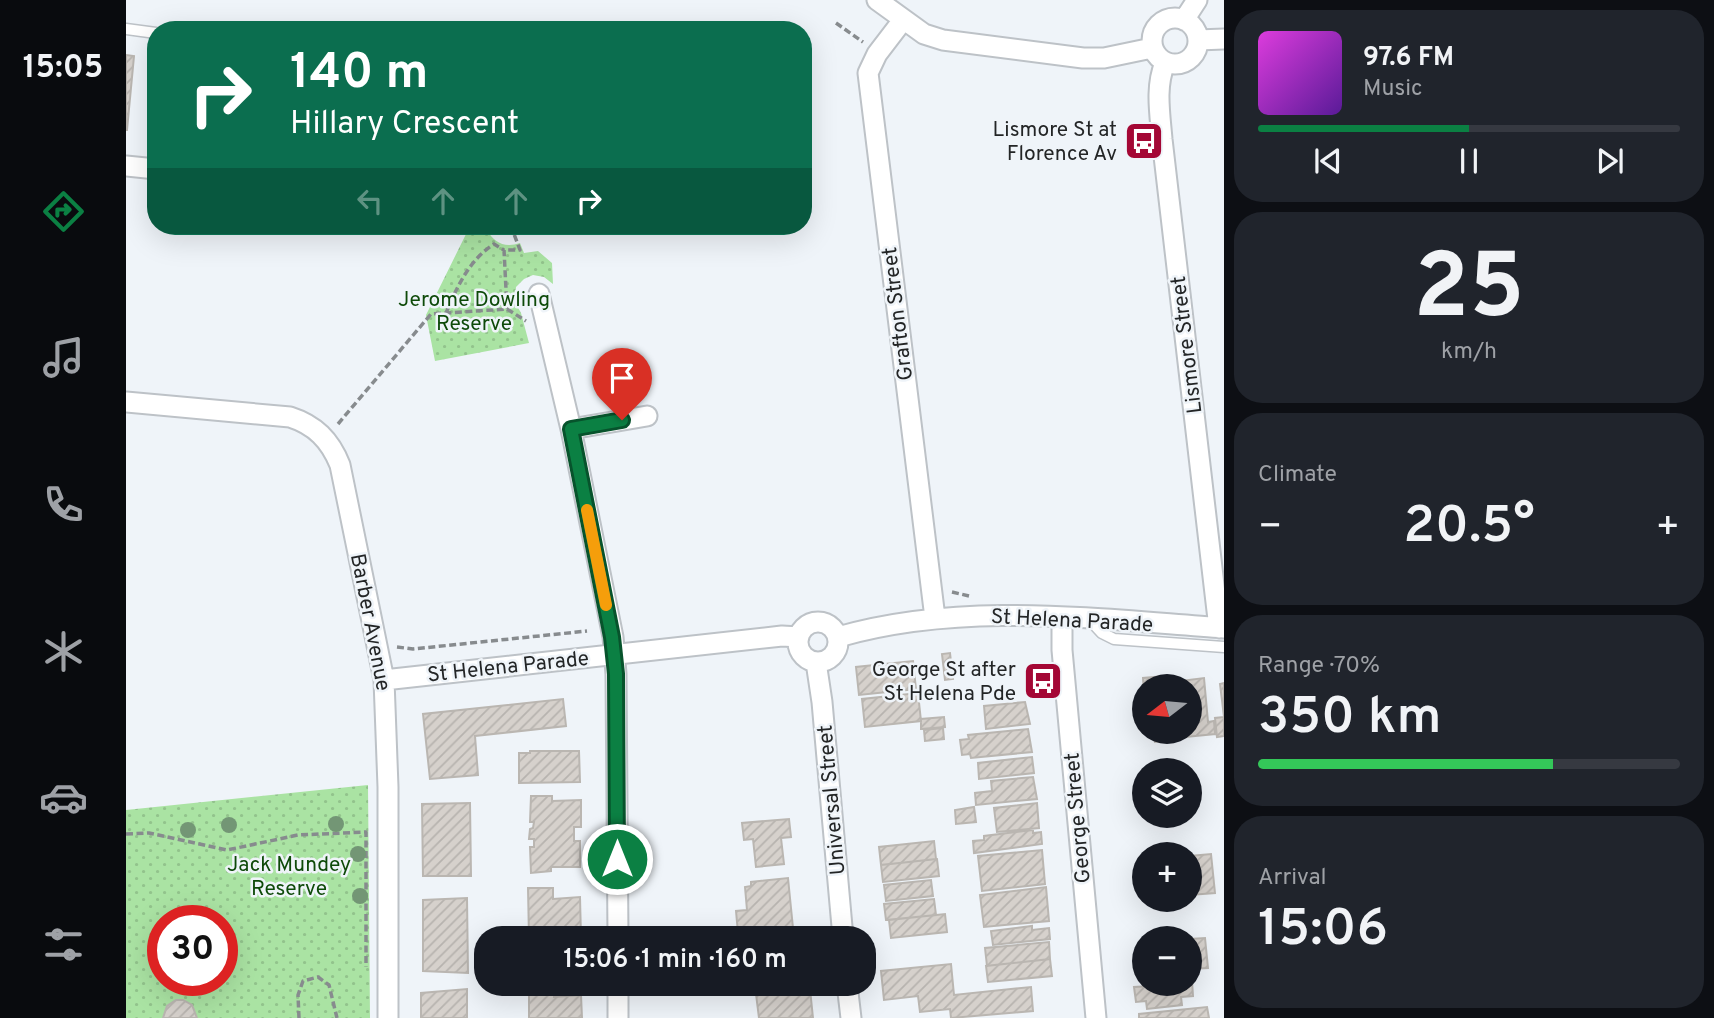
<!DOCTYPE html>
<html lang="en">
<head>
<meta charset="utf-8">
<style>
	body { margin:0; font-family:Overpass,sans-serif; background:#20242c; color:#f1f3f6; height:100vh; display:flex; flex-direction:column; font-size:26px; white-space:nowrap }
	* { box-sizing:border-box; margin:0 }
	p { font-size:23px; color:#9ea1a6 }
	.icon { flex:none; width:38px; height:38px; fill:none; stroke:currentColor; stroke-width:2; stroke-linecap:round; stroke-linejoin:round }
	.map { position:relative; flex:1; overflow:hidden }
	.sheet { display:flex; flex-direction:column; gap:10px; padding:10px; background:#0d0f14; width:490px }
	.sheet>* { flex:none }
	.guide { position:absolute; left:21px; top:21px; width:665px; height:214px; border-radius:28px; box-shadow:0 7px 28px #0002; background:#0b6e4f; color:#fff; overflow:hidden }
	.needle { width:46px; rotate:254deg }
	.fabs { position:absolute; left:1006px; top:674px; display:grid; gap:14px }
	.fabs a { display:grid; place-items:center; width:70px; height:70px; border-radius:50%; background:#171b24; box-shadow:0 7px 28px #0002; font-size:35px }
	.speed { position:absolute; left:21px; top:905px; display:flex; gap:14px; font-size:35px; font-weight:700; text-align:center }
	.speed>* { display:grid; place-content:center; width:91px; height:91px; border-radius:50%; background:#171b24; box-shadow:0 7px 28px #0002; line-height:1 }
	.speed .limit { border:10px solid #d22; background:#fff; color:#111 }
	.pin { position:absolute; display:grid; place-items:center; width:60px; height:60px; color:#fff; margin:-72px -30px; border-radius:50% 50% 50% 0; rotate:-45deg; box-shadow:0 0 7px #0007 }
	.pin .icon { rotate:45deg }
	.me { position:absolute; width:77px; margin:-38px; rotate:0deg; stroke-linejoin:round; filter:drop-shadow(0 0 5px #0008) }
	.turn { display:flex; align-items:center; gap:24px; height:147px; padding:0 28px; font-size:32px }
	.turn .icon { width:91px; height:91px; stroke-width:2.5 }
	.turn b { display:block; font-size:49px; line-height:60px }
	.lanes { display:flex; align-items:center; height:66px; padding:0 28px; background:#0003; justify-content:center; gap:35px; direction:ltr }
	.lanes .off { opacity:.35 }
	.big { font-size:52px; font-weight:600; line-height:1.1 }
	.sheet .tile { flex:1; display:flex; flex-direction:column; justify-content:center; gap:10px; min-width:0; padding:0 24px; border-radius:28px; background:#20242c }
	.sheet .dial { align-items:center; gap:0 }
	.dial b { font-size:91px; line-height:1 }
	.song { display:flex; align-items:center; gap:21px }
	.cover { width:84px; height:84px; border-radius:10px; background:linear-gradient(135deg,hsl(300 70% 55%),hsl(270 70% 35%)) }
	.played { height:7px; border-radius:4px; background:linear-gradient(90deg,#0b8043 50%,#363941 50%) }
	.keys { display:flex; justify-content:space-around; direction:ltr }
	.heat { display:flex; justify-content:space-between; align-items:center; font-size:38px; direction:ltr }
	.charge { height:10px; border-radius:5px; background:linear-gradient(90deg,#34c759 70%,#363941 0) }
	.trip { position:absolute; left:348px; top:926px; width:402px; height:70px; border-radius:28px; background:#171b24; box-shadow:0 7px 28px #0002; font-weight:600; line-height:70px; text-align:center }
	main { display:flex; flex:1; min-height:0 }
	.tabs { display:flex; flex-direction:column; width:126px; justify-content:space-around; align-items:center; background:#090b0e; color:#9ea1a6 }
	.tabs .icon { width:49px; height:49px }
	.tabs .current { color:#0b8043 }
	.tabs b { font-size:32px; color:#f1f3f6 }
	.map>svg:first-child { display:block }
	.grass { fill:url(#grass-dots); fill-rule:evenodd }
	.building { fill:url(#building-hatch); stroke:#bab6b1; stroke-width:2 }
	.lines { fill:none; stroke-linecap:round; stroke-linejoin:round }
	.service-casing { stroke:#bdc2c7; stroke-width:13 }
	.minor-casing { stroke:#bdc2c7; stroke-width:23 }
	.path { stroke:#878b8e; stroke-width:3.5; stroke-dasharray:7 3.5; stroke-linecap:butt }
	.service { stroke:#fff; stroke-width:10 }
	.minor { stroke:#fff; stroke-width:19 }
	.tree { fill:#739675 }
	.route-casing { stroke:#07532c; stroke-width:18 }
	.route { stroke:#0b8043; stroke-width:12 }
	.slow { stroke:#f59e0b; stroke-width:12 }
	.labels { text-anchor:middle; stroke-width:5; stroke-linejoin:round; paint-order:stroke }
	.poi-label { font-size:21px; fill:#232526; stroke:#eff4f9; text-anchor:end }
	.park-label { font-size:21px; fill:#0e4a09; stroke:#eff4f9 }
	.street-label { font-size:21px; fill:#232526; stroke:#eff4f9 }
</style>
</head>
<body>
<main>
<nav class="tabs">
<b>15:05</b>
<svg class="icon current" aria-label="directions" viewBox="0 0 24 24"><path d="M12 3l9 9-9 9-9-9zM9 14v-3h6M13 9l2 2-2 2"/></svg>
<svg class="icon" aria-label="music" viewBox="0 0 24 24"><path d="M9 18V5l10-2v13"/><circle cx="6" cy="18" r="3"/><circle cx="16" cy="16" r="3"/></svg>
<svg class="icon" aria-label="phone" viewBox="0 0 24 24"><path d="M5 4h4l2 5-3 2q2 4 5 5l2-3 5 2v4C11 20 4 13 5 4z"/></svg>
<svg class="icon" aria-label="climate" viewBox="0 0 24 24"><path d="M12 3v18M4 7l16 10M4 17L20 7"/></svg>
<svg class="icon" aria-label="car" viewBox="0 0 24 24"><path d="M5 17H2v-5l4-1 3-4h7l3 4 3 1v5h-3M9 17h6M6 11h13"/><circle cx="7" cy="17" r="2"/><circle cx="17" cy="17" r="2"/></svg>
<svg class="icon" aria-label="filters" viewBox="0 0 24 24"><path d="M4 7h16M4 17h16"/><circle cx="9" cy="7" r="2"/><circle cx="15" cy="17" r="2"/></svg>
</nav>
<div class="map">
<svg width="1098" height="1018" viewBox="0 0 1098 1018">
	<defs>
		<pattern id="grass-dots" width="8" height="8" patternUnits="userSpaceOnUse" patternTransform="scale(1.75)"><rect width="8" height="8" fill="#aae3a3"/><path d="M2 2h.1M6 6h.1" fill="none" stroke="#92c38c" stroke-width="1.8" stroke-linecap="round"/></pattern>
		<pattern id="building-hatch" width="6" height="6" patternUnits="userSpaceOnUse" patternTransform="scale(1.75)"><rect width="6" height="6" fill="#d6d1cc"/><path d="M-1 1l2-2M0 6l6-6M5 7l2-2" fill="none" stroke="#b7b3af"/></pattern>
	</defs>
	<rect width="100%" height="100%" fill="#eff4f9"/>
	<path class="grass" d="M344 226 361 229C367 243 379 248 394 243L398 253 412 251 426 263 427 284 418 277 407 275 398 279 390 287 389 302 395 313 403 343 309 361 300 315Z
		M242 785 244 1018H0V810ZM37 920H96V980H37Z"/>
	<path class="building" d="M0 55 8 56 1 130H0Z
		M824 653 827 679 819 680 816 654Z
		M787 661 790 689 733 695 730 667Z
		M1039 676 1040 686H1018V693L1017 678Z
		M1078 678 1082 722 1088 721 1089 734 1060 737V732H1064V686H1055L1054 681Z
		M1098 683V736L1091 737 1089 718 1098 717 1094 684Z
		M792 693 795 721 739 727 736 699Z
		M437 699 440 726 349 736 352 775 304 779 297 714Z
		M899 702 904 724 860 729 858 706Z
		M818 717 819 727 795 729V719Z
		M817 728 818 739 799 741 798 730Z
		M902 729 906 752 845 758 844 754 836 755 834 740 843 739 842 735Z
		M1022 732H1044L1045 740 1029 742 1028 733Z
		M404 751H453L454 782 393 783V753H404Z
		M906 757 908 773 853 779 852 763Z
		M907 777 911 799 850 805 849 793 866 791 865 781Z
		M405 796H426V801L455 800V827H448V841H454V867H425V871L405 873 404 847H408V839H403L404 829 407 828 408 822H404Z
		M344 803 345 876H297L296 804Z
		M911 803 913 828 871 832 868 808Z
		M848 807 850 822 830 824 829 810Z
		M663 819 665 837 655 838 658 864 630 867 627 839 618 840 616 823Z
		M907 830V833L915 832 916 844 848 853 847 841 858 840V836Z
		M808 841 810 859 755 865 753 847Z
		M916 850 919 884 856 891 852 856Z
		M1085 854 1089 893 1064 895V856Z
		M811 859 813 876 757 882 755 865Z
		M662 878 667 928 612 933 610 911 621 910 619 887 625 886V882Z
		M805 880 807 896 760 901 758 885Z
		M920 887 923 921 858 927 854 895Z
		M402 888H427V899L454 897 455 938H403Z
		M341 898 342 973 297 971V900Z
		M808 899 810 915 760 920 758 904Z
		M819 914 821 932 765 938 763 920Z
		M906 926V930L923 928 924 939 867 945 865 931Z
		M1079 938 1082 968 1064 969V939Z
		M923 942 924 959 861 966 859 948Z
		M1013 944H1018V974H1016Z
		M924 959 926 976 862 982 860 966Z
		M825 964 828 995 905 987 907 1011 825 1018 824 1009 794 1012 792 996 758 1000 755 971Z
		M1066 981 1067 996 1055 997 1056 1005 1021 1009 1020 1001 1010 1002 1008 987 1064 984Z
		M428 986V997L455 995 456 1018H403V987Z
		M341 989V1018H295V993Z
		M684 989 687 1018H633L630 994Z
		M50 1000H57L66 1005 71 1018H37L41 1006Z
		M1081 1007 1083 1018H1013V1014Z"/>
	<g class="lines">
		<g class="service-casing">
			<path id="service" d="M0 29 30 33
				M963 619 976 633 988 639 1098 647"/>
		</g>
		<g class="minor-casing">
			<path id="minor" d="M751 0 798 34 817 40 957 58H978L1026 48
				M1026 41a23 23 0 1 1 46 0a23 23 0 1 1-46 0Z
				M777 20 751 54 742 73 809 618
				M1058 20 1071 0
				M1072 40 1098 39
				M1039 63C1029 87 1034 114 1036 139L1093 628
				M0 166 30 169
				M413 294 445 429 487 637 490 674 492 938
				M0 402 164 417C189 425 204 440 214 465L258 680 262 787V1018
				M445 429 521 416
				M936 618V650L970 1018
				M672 642a20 20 0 1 1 40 0a20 20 0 1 1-40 0Z
				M712 637C837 601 969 619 1098 628
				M690 662 696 702 717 938
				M258 680 656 636 673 637
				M492 984V1018
				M721 984 725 1018"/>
		</g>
		<path class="path" d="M710 23 737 42
			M381 309 400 321
			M320 313C331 287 343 260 368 244L378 250
			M212 424 305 314 381 309 378 250H394L385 226
			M826 592 843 596
			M271 647 287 649 461 631
			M0 834 23 833 101 850 172 835 240 832V967
			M173 1018 172 995 177 981 192 977 203 985 211 1018"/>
		<use href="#service" class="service"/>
		<use href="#minor" class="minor"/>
	</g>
	<g class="tree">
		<circle cx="210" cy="824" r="8"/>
		<circle cx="103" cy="825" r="8"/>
		<circle cx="62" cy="830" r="8"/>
		<circle cx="232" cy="854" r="8"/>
		<circle cx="234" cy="896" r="8"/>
	</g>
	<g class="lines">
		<g class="route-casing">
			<path id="route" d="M491 859 490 674 486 637 445 429 496 420"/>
		</g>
		<use href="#route" class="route"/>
		<path class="slow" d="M461 510 480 605"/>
	</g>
	<defs>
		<g id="bus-square" transform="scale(2.0125)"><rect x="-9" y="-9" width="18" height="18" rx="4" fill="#a40735" stroke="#eff4f9"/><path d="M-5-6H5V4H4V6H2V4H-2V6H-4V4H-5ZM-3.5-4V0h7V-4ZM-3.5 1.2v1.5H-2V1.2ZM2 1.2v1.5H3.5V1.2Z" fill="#fff"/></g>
	</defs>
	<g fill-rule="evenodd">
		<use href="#bus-square" x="1018" y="141"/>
		<use href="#bus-square" x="917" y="681"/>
	</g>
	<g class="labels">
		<g class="poi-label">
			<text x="991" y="136">Lismore St at<tspan x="991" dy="24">Florence Av</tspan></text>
			<text x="890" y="676">George St after<tspan x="890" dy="24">St Helena Pde</tspan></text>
		</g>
		<g class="park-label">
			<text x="348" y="306">Jerome Dowling<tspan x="348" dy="24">Reserve</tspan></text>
			<text x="163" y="871">Jack Mundey<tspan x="163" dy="24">Reserve</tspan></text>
		</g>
		<g class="street-label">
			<text transform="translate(771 314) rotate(-97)" y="7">Grafton Street</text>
			<text transform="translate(1060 345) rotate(-97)" y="7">Lismore Street</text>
			<text transform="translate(946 620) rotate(3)" y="7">St Helena Parade</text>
			<text transform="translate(245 622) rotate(79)" y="7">Barber Avenue</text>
			<text transform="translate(382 666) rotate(-6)" y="7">St Helena Parade</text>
			<text transform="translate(705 800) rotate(-95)" y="7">Universal Street</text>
			<text transform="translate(951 818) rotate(-95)" y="7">George Street</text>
		</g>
	</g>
</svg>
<div class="fabs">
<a><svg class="needle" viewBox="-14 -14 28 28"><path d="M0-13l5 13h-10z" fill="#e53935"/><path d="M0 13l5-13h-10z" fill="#9ea1a6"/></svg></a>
<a><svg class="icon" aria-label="layers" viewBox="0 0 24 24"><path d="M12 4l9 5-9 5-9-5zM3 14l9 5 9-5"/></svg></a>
<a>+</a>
<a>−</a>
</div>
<div class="speed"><div class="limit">30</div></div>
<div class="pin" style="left:496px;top:420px;background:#d93025"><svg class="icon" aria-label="arrive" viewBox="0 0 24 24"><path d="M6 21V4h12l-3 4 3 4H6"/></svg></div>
<svg class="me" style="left:491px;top:859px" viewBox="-20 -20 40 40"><circle r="17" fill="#0b8043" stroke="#fff" stroke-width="3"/><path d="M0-11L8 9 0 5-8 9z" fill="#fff"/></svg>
<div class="trip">15:06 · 1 min · 160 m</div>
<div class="guide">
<div class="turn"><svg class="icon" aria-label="right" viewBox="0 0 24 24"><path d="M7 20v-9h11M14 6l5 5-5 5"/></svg><div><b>140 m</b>Hillary Crescent</div></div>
<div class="lanes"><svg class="icon off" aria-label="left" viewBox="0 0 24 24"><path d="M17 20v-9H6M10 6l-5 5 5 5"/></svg><svg class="icon off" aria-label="ahead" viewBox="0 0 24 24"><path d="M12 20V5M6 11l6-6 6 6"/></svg><svg class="icon off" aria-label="ahead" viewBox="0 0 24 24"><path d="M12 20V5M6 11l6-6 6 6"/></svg><svg class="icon" aria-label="right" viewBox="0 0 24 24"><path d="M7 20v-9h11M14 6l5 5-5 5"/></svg></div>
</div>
</div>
<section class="sheet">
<div class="tile">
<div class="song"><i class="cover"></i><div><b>97.6 FM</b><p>Music</p></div></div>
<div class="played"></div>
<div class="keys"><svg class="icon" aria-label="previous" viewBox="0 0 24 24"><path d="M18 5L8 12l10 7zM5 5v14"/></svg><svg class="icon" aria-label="pause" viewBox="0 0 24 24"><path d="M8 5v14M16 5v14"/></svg><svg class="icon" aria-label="next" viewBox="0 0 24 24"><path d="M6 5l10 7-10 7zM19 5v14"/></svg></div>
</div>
<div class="tile dial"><b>25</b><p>km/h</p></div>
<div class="tile"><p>Climate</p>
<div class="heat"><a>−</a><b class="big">20.5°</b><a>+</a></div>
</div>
<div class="tile"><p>Range · 70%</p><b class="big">350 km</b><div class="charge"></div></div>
<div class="tile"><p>Arrival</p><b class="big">15:06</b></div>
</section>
</main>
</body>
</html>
